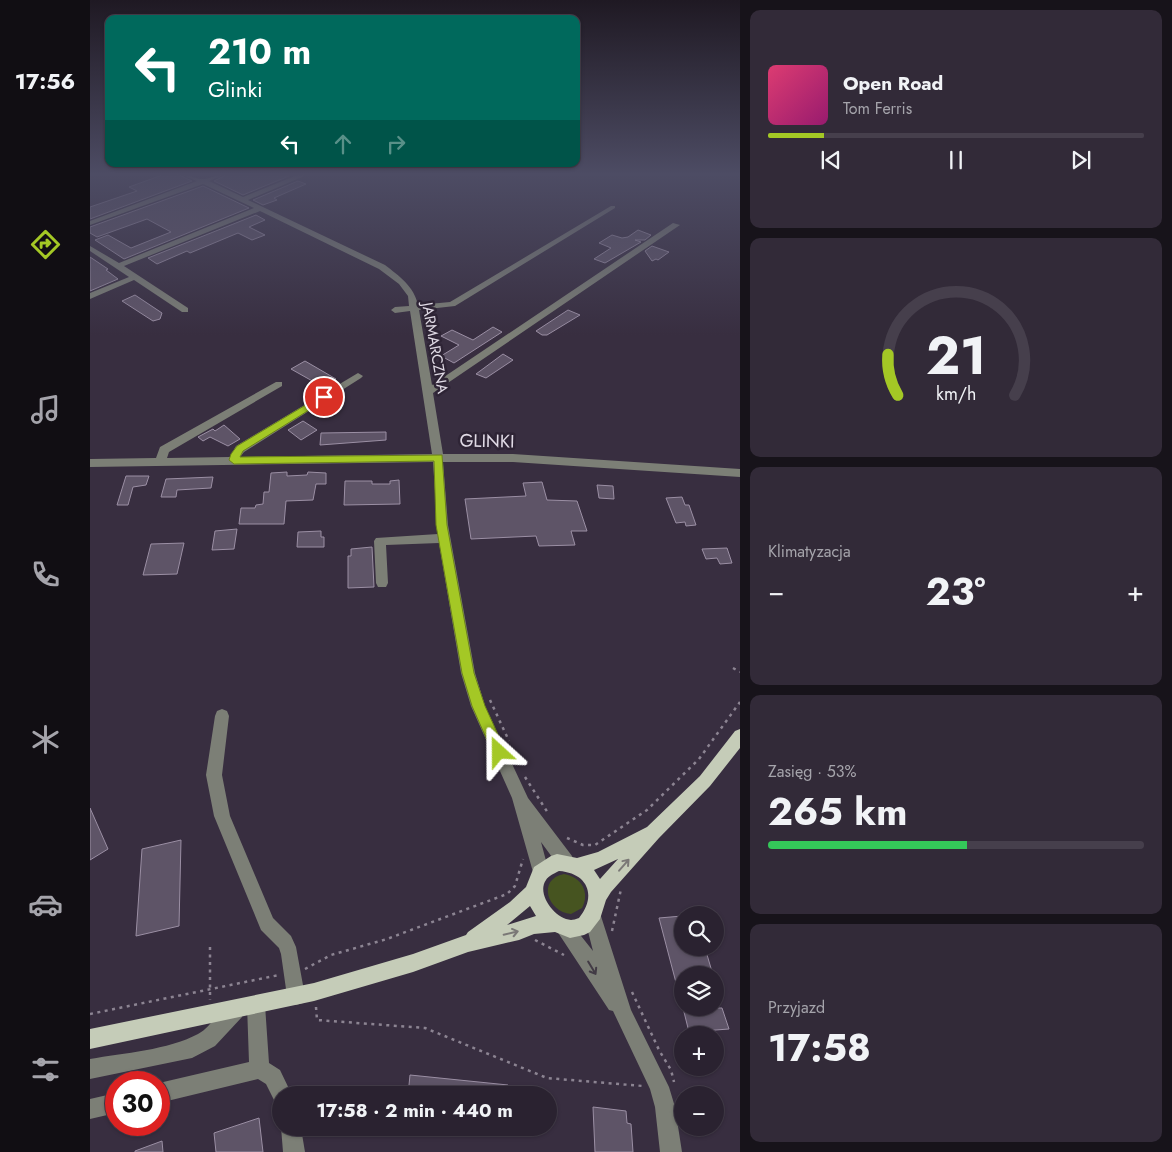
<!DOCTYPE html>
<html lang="pl">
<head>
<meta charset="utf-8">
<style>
	body { margin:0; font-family:Jost,sans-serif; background:#322a38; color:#f1f3f6; height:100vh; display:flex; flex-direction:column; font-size:19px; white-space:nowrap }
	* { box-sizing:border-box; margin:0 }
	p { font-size:16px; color:#a5a4ab }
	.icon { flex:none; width:28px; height:28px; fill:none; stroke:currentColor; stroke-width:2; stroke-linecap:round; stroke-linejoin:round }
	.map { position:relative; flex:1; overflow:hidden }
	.details { display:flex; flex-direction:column; gap:10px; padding:10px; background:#17131a; width:432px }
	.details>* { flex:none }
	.banner { position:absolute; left:15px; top:15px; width:475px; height:152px; border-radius:10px; box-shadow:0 1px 4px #0004,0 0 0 1px #463f4c; background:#00695c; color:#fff; overflow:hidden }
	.tools { position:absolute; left:584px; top:906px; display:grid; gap:10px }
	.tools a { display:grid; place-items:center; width:50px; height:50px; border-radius:50%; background:#2a2230; box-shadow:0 1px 4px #0004,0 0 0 1px #463f4c; font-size:25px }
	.speed { position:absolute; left:15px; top:1071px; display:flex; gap:10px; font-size:25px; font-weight:700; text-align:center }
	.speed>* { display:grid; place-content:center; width:65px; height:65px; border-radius:50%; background:#2a2230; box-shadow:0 1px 4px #0004,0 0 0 1px #463f4c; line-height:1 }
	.speed .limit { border:8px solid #d22; background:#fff; color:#111 }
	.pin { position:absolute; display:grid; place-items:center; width:42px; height:42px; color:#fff; margin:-21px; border:2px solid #fff; border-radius:50%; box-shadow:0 1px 5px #0007 }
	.me { position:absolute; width:55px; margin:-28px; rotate:336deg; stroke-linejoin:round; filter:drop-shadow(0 0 4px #0008) }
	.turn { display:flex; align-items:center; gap:18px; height:105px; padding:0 20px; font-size:22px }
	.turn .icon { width:65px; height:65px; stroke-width:2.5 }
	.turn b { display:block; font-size:35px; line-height:42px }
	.lanes { display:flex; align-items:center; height:48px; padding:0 20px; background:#0003; justify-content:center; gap:25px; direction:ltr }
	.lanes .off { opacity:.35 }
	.big { font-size:38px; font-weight:700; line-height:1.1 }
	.details .card { flex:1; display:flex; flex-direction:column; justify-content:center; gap:8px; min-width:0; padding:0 18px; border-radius:10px; background:#322a38 }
	.details .dial { align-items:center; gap:0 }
	.dial svg { height:130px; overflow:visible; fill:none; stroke:#463f4c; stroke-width:7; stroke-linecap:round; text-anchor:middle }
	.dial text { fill:#f1f3f6; stroke:none }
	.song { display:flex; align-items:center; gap:15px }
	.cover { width:60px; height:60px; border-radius:8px; background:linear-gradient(135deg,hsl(340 70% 55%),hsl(320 70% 35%)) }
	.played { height:5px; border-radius:2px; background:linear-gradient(90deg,#a4c825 15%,#463f4c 15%) }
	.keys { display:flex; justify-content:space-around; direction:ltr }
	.heat { display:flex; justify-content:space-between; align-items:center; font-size:28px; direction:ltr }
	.charge { height:8px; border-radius:4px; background:linear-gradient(90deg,#34c759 53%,#463f4c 0) }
	.trip { position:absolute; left:182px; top:1086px; width:285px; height:50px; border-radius:25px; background:#2a2230; box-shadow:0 1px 4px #0004,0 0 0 1px #463f4c; font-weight:700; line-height:50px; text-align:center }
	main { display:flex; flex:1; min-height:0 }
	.tab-bar { display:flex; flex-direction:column; width:90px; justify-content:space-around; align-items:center; background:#110e13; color:#a5a4ab }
	.tab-bar .icon { width:35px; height:35px }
	.tab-bar .active { color:#a4c825 }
	.tab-bar b { font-size:22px; color:#f1f3f6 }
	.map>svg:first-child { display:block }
	.green { fill:#465420 }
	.building { fill:#5e5467; stroke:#9b8fa4 }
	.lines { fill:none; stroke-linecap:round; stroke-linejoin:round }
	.path { stroke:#8c8492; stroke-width:2.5; stroke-dasharray:3 4.5; stroke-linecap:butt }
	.minor { fill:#7c7f76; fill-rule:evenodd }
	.major { fill:#c5ccb8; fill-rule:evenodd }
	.oneway { stroke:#7a7876 }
	.oneway2 { stroke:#423b45 }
	.route { fill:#a4c825; stroke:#6b8218 }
	.labels { text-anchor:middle; stroke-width:5; stroke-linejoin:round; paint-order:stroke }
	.far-street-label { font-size:15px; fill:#e0dae5; stroke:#2e2435 }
	.street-label { font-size:18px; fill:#e0dae5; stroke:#2e2435 }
</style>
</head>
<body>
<main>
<nav class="tab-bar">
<b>17:56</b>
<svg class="icon active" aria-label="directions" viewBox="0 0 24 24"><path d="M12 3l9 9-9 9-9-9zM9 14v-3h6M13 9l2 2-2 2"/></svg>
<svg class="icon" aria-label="music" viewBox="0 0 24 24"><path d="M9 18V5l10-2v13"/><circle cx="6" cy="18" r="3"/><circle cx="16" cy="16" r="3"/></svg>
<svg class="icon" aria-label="phone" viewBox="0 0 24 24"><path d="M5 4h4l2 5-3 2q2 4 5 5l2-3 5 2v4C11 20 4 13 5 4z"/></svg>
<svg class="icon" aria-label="climate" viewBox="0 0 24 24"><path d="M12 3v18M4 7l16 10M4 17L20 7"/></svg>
<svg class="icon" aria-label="car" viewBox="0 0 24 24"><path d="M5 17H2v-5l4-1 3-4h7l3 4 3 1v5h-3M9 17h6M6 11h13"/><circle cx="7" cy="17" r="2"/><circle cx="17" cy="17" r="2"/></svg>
<svg class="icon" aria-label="filters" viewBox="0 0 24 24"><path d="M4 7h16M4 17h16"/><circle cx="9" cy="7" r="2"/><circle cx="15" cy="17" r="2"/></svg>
</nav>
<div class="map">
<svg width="650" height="1152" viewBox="0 0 650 1152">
	<rect width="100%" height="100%" fill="#382e40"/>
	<path class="green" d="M474 874C492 877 500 893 492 908L481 914C457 912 447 879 474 874Z"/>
	<path class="building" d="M75 174H87L102 181 0 219V207L47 191 39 187Z
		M138 174H194L199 176 153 195 124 181Z
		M208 181 216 184 184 198 187 200 173 205 163 200Z
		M113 186 159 208 34 259 5 240 18 235 41 248 81 232 57 219 7 237 0 233V227Z
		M166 215 175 220 159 227 175 235 162 240 148 233 100 253 97 251 67 264 58 258Z
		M548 230 561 235 555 240H545L551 242 515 263 504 259 521 248 509 243 522 235 532 238 538 237Z
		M562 246 579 252 568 260 566 259 562 261 555 251Z
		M0 257 18 269 16 270 28 279 0 291Z
		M45 295 72 313 70 319 63 321 32 301Z
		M478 310 490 315 457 335H452L446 331Z
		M403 327 412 332 364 363 351 356 369 345 351 336 362 330 383 340Z
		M413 354 423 360 396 378 386 374Z
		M215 361 246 379 233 387 201 369Z
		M213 421 227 430 211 440 198 430Z
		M134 425 150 439 138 446 120 437 113 441 108 437 123 429 125 431Z
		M296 432V440L230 445 231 433Z
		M197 472V476L217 475 218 472 236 473V484H226L223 500 196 501 194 524H149L151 508H165L166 505 173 504 174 492H179L181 473Z
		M36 476H59L56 485 43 487 38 505H27Z
		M123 477 121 488 87 490 86 497H71L76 479Z
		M309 480 310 504 254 505 255 481H282V484H300V481Z
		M452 482 457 500 487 501 497 531H481L485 545 449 546 446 536 381 539 375 499 436 496 433 483Z
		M507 485 523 486 524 499 509 498Z
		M592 497 595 505H599L606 525 596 526 595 522 586 523 576 498Z
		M147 529 144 549 122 550 125 531Z
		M231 531V537H234V547H207L208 532Z
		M94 543 87 574 53 575 61 544Z
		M282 547 284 587 258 588V556H261V549Z
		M637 548 642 563 630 564 627 558 616 559 612 549Z
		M0 808 18 849 0 860Z
		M91 840 89 926 46 936 52 849Z
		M592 916V948H615L623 975H592V994H589L569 918Z
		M593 1008H632L639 1029 599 1032Z
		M320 1075 418 1085V1095H318Z
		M503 1107 536 1111 537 1123 541 1124 543 1152H505Z
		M169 1118 173 1152H126L124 1133Z
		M72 1141 73 1152H45V1151Z"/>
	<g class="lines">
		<path class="path" d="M643 668 650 672
			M400 700 419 741
			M435 777 458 813
			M477 838 493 845H505L557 810 609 759 650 702
			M522 931 531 889
			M445 940 474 955
			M120 947V1000
			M215 969 241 955 297 939 417 894 425 886 433 859
			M542 992 569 1050 581 1070 584 1082
			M226 1007 227 1020 335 1028 457 1078 553 1086
			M0 1014 189 975"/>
		<path class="minor" d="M89 174C98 174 105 179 113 179 119 179 128 174 136 174L119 181 153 197 210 174H219L158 200 295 265C309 276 324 286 328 305L360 302 521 206H525V208L365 306 329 310 342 385 583 223 590 225 343 393 353 454H423L650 469V477L423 462H353L358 525 385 673 395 706 438 798 482 856 484 862 482 868 476 870 470 868 451 842 459 872 457 878 451 880 445 878 443 872 422 798 381 706 371 673 349 543 296 545 298 583 296 587H288L286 583 284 541 286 538 348 534 343 462 0 467V459L66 458 70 447 186 382H192V386L79 452 77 458 140 457 146 446 268 373 273 376 271 378 154 452 150 457 342 454 320 311 305 313 301 310 305 307 319 306 318 296 309 284 289 269 170 211 34 266 98 308V312H92L44 280 0 299V293L39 277 0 251V246L29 263 164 208 113 184 0 225V221L107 181Z
			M132 709 137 711 139 716 132 775 140 816 183 918 201 936 206 947 215 996 213 1003 206 1005 199 1003 197 996 191 954 189 948 171 930 124 816 116 775 125 716 127 711Z
			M503 907 509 910 541 1010 579 1087 585 1107 592 1152H570L565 1107 560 1089 523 1011 519 1010 465 928 468 922 474 919 480 922 503 951 494 916 497 910Z
			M166 996 173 998 175 1005 179 1063 190 1070 202 1095H191V1105L185 1102 176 1084 168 1079 69 1103V1083L159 1062 157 1005 159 998Z
			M145 1001 152 1003 154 1010 152 1017 125 1046 102 1058 0 1079V1059C34 1053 78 1050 108 1034 123 1026 129 1007 145 1001Z
			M26 1093V1113L0 1119V1099Z
			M191 1127 211 1128 215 1152H193Z"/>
		<path class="major" d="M650 729V748L620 786 569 838 521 892 516 900 510 919 500 932 494 935 480 938 465 932 444 934 429 940 378 952 323 972 224 1001 0 1049V1029L224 983 323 954 376 935 378 932 420 902 436 887 444 867 461 856 467 854 487 858 508 852 557 827 610 776 645 731ZM528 859 510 879 504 870ZM469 871C498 873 507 896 489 918 486 919 483 920 481 920 465 919 446 894 456 880 458 876 465 873 469 871ZM440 906 446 916 417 925Z"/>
	</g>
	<defs><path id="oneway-shaft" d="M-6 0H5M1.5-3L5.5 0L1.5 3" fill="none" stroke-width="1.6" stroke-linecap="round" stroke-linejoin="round" transform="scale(1.25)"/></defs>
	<g class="oneway">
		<use href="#oneway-shaft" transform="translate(534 865) rotate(-49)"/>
		<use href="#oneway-shaft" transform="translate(421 933) rotate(-13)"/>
	</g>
	<use class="oneway2" href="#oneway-shaft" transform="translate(502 968) rotate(59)"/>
	<linearGradient id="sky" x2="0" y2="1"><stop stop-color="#1f1923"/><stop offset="0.52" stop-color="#4d4c64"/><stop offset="1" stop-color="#4d4c64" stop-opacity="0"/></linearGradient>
	<rect width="650" height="335" fill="url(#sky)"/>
	<path class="route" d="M234 394 239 397 237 399 153 451 150 457 352 455 357 525 384 673 395 706 416 752 414 756 409 758 404 756 382 706 372 673 346 525 344 461 144 464 139 460 141 454 147 446Z"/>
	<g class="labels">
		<g class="far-street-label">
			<text transform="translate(345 348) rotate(80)" y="5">JARMARCZNA</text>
		</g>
		<g class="street-label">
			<text transform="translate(397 441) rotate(1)" y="6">GLINKI</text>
		</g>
	</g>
</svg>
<div class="tools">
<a><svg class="icon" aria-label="search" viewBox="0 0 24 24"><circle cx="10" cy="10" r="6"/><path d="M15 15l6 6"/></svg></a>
<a><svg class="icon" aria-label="layers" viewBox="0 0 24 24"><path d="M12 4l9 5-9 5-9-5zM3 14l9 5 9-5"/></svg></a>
<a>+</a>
<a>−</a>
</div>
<div class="speed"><div class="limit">30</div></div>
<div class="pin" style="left:234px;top:397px;background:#d93025"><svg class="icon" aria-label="arrive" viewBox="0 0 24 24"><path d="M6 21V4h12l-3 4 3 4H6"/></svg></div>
<svg class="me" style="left:409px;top:752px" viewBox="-20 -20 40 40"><path d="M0-17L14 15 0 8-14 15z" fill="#a4c825" stroke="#fff" stroke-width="4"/></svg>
<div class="trip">17:58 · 2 min · 440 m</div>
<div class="banner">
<div class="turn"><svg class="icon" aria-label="left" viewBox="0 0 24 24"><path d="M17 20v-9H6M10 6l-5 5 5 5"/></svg><div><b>210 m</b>Glinki</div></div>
<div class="lanes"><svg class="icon" aria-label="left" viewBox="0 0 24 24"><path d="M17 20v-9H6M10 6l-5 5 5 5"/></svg><svg class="icon off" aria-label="ahead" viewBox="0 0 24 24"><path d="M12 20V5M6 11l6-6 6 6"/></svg><svg class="icon off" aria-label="right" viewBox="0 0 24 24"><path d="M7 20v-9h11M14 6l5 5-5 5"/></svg></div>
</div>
</div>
<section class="details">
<div class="card">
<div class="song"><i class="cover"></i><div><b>Open Road</b><p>Tom Ferris</p></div></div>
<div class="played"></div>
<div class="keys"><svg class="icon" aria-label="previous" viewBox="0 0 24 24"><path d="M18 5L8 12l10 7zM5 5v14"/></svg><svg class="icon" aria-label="pause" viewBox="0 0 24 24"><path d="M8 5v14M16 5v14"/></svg><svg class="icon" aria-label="next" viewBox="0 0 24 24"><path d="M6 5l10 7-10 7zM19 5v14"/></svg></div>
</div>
<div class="card dial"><svg viewBox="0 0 100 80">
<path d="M14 69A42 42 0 1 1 86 69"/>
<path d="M14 69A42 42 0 0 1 8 44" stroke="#a4c825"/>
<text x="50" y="56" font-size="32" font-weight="700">21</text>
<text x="50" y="72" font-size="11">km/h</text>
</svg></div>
<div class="card"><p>Klimatyzacja</p>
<div class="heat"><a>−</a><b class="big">23°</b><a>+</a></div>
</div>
<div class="card"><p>Zasięg · 53%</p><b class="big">265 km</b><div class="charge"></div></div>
<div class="card"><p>Przyjazd</p><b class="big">17:58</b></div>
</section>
</main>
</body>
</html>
